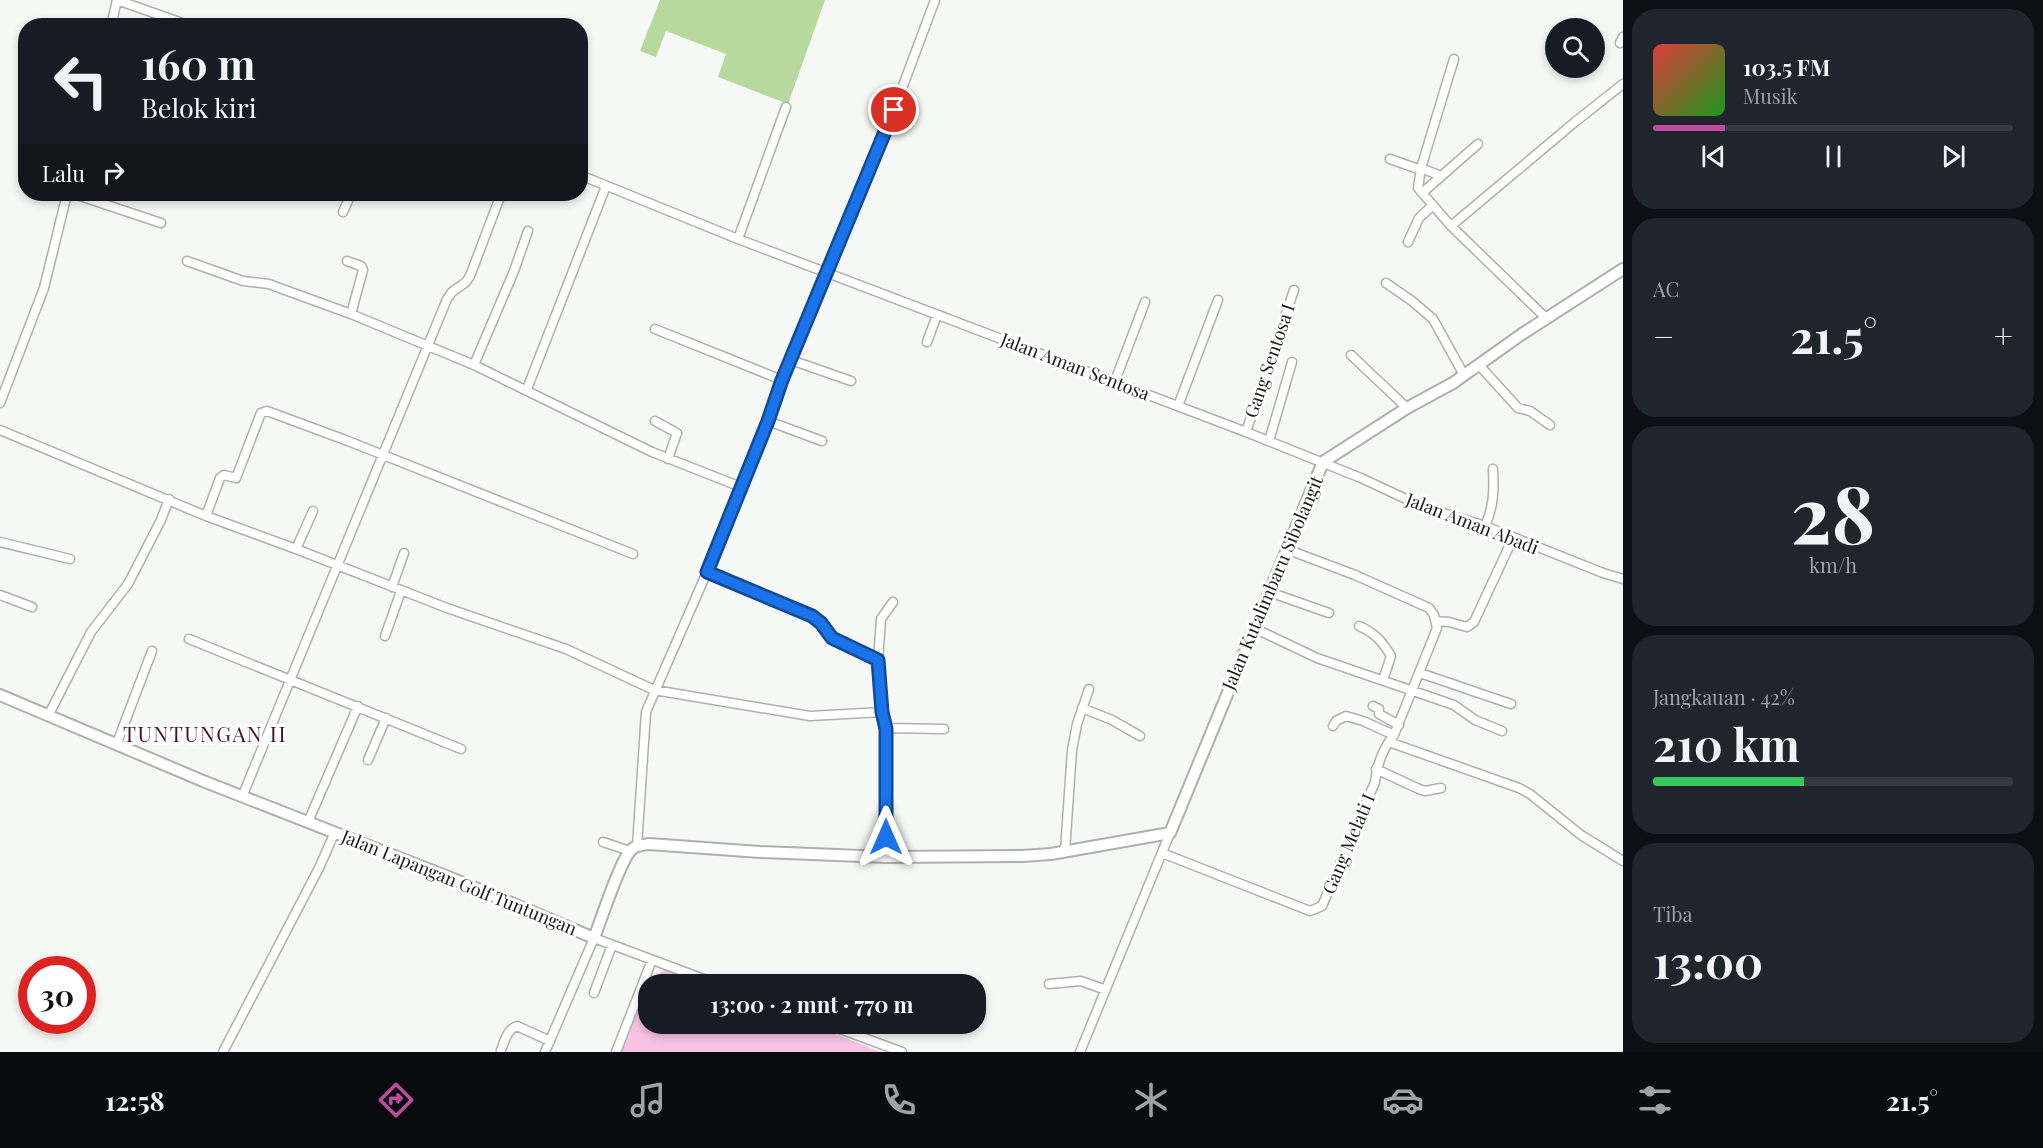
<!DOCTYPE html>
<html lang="id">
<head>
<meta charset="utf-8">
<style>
	body { margin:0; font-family:"Playfair Display",serif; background:#20242c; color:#f1f3f6; height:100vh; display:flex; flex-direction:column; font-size:22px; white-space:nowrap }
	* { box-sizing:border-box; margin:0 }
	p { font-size:20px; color:#9ea1a6 }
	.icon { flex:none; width:33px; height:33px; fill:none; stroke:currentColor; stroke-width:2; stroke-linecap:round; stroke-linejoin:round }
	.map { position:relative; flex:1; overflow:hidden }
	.side { display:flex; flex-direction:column; gap:9px; padding:9px; background:#0d0f14; width:420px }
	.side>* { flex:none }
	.guide { position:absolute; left:18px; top:18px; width:570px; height:183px; border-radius:24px; box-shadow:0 3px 9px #0003; background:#171b24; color:#f1f3f6; overflow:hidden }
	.buttons { position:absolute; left:1545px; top:18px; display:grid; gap:12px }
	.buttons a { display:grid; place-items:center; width:60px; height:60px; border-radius:50%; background:#171b24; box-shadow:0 3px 9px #0003; font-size:30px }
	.speed { position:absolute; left:18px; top:956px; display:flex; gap:12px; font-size:30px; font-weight:700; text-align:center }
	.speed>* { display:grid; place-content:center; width:78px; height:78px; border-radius:50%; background:#171b24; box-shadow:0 3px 9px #0003; line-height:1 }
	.speed .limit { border:9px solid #d22; background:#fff; color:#111 }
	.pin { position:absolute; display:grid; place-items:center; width:51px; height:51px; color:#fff; margin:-26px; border:3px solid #fff; border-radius:50%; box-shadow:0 2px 6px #0007 }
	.me { position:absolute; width:66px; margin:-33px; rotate:0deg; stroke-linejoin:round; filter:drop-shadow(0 0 4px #0008) }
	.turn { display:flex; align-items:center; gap:21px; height:126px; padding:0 24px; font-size:27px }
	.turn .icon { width:78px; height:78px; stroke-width:2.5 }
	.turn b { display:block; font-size:42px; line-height:51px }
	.then { display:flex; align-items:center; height:57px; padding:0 24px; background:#0003; gap:12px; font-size:22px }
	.big { font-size:45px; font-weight:700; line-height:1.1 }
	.side .card { flex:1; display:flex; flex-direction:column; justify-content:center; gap:9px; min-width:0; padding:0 21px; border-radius:24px; background:#20242c }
	.side .dial { align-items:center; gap:0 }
	.dial b { font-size:78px; line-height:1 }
	.song { display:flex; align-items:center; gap:18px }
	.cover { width:72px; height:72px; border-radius:9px; background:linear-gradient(135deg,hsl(0 70% 55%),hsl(120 70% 35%)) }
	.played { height:6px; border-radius:3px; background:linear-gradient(90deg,#c14ba1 20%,#363941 20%) }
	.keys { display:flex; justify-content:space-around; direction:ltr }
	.heat { display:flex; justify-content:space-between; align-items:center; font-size:33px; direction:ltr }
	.charge { height:9px; border-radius:4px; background:linear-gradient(90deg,#34c759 42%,#363941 0) }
	.trip { position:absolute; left:638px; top:974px; width:348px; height:60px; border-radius:24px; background:#171b24; box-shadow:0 3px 9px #0003; font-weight:700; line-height:60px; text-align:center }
	.dock { display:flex; height:96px; justify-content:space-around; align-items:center; background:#090b0e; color:#9ea1a6 }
	.dock .icon { width:42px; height:42px }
	.dock .on { color:#c14ba1 }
	.dock b { font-size:27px; color:#f1f3f6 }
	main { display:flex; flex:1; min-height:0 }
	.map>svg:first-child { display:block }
	.green { fill:#f8c2e5 }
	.water { fill:#b7d99e }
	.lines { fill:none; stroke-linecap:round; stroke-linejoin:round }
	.minor-casing { stroke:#aeb0ac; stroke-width:11 }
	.tertiary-casing { stroke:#aeb0ac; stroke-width:14 }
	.minor { stroke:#fff; stroke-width:8 }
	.tertiary { stroke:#fff; stroke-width:10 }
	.route-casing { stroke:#114b97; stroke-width:15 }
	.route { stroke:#1a73e8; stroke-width:10 }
	.labels { text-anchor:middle; stroke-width:6; stroke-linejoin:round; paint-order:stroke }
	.street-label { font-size:18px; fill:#191a18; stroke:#fff }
	.quarter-label { font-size:21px; letter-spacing:1.5px; fill:#480f3a; stroke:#fff }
</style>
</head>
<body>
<main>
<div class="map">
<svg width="1623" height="1052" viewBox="0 0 1623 1052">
	<rect width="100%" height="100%" fill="#f6f8f5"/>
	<path class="green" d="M666 969 714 984H648V1023H809L880 1052H618L642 991 652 979Z"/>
	<path class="water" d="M660 0H825L788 104 718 77 726 54 666 31 656 57 640 51Z"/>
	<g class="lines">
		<g class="minor-casing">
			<path id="minor" d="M117 0 191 26
				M111 26 117 0
				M1620 43 1623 37
				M1454 59 1421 168 1418 188 1451 226 1546 318
				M1390 159 1421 170
				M1421 168 1441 176
				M580 175 738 239 1246 432 1361 478 1421 506 1485 526 1603 573 1623 579
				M1422 193 1478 144
				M74 194 161 223
				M343 212 351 194
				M1451 226 1575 122 1623 84
				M738 239 786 107
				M1408 242 1419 218 1433 205
				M187 261 243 281 269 284 285 290 351 314 474 365 652 452 741 487
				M347 261 361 266 363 270 351 314
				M1386 283 1412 301 1433 319 1464 375
				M655 329 782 380
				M927 342 937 315
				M1351 355 1407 408
				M791 360 851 381
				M474 365 514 271 528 231
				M1479 365 1518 408 1530 411 1550 425
				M1115 381 1145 302
				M527 389 606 186
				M0 403 44 288 67 194
				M1178 406 1218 300
				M655 421 677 433 668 459
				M768 421 822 441
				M0 430 206 516 296 549 447 608 566 649 654 690 810 716 882 712
				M1246 432 1294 290
				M1269 441 1292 362
				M206 516 220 478 224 475 236 478 261 413 267 411 348 441 633 554
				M1485 526C1494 506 1494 490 1493 469
				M0 542 70 559
				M296 549 313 511
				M707 572 812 616 821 623 832 638 878 660 882 712 886 728V857
				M392 587 404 553
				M1269 592 1329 613
				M0 595 32 607
				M1436 621 1449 622 1467 627 1474 622 1513 538
				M1359 626C1375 633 1382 641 1391 656L1383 680
				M1254 628 1317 658 1454 705 1475 720 1502 731
				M385 636 401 591
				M189 639 461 749
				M878 660 881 619 893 602
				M1420 673 1511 704
				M1373 706 1379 709V714L1399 725
				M1082 708 1112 720 1140 736
				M48 716 91 632 128 584 161 520 169 499
				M1333 726 1336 721 1346 716 1363 721 1394 735
				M886 728 944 729
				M1389 742 1519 788 1530 794 1581 835 1623 861
				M117 743 152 651
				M368 760 386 718
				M1376 769 1419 789 1425 791 1441 788
				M242 797 447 299 452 292 466 282 470 276 500 197
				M308 822 358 706
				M603 842 630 851
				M637 846 646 712 717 549 768 421 782 380 901 91 935 0
				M1065 851 1072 750 1077 724 1089 689
				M1162 853 1310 911 1322 906 1375 782C1377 765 1383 748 1394 735L1437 628 1434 615 1429 608 1355 575 1286 549
				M1049 984 1081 981 1106 990
				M594 993 612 945
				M824 1023 902 1052
				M501 1050C505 1041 507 1029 517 1026L550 1041
				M223 1052 319 868 335 832
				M545 1052 594 938 717 984
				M616 1052 652 960
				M1080 1052 1170 833"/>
		</g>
		<g class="tertiary-casing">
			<path id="tertiary" d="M0 695 203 781 466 884 594 938C601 920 620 861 631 850 636 845 642 845 649 844L760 852 886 857 1022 856 1051 854 1170 833 1323 462 1407 408 1453 383 1522 334 1623 269"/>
		</g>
		<use href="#minor" class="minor"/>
		<use href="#tertiary" class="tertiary"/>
	</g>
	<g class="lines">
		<g class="route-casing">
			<path id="route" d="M886 837V729L882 712 878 660 832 638 821 623 812 616 707 572 768 421 782 380 894 110"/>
		</g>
		<use href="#route" class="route"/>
	</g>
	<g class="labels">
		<g class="street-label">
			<text transform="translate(1270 361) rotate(-71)" y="6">Gang Sentosa I</text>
			<text transform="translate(1075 367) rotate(21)" y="6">Jalan Aman Sentosa</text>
			<text transform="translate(1472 524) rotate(21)" y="6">Jalan Aman Abadi</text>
			<text transform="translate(1273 583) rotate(-67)" y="6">Jalan Kutalimbaru Sibolangit</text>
			<text transform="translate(1349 844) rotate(-67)" y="6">Gang Melati I</text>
			<text transform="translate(459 883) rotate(22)" y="6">Jalan Lapangan Golf Tuntungan</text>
		</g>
		<g class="quarter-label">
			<text x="205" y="742">TUNTUNGAN II</text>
		</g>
	</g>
</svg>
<div class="buttons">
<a><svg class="icon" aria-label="search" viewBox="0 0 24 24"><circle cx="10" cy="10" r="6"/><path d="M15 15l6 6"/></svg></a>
</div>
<div class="speed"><div class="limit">30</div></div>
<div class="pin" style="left:894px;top:110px;background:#d93025"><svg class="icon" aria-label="arrive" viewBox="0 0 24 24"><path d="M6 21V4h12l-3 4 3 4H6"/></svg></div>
<svg class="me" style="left:886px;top:837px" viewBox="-20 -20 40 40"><path d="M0-17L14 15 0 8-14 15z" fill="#1a73e8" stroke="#fff" stroke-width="4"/></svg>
<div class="trip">13:00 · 2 mnt · 770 m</div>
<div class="guide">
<div class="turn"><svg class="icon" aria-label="left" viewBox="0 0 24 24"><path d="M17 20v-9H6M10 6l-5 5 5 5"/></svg><div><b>160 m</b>Belok kiri</div></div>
<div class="then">Lalu<svg class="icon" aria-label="right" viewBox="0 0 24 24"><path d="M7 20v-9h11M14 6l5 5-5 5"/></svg></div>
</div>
</div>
<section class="side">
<div class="card">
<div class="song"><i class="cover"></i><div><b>103.5 FM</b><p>Musik</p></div></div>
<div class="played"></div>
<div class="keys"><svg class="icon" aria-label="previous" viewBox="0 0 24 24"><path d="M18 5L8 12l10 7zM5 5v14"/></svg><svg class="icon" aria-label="pause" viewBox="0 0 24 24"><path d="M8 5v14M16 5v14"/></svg><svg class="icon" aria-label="next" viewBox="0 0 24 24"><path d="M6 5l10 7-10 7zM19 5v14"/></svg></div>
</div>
<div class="card"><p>AC</p>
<div class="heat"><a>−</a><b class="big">21.5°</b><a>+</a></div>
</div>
<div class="card dial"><b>28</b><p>km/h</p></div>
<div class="card"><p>Jangkauan · 42%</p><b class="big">210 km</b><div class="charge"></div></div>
<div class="card"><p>Tiba</p><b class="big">13:00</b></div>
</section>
</main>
<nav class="dock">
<b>12:58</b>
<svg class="icon on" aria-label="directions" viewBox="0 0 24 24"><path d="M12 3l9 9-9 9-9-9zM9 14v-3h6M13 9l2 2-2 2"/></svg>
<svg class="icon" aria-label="music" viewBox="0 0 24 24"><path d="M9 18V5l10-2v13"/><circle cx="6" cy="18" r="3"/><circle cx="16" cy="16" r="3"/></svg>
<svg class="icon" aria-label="phone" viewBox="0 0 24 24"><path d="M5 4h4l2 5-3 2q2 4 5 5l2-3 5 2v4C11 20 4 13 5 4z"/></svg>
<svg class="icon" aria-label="climate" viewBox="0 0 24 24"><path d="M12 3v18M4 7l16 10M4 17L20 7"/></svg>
<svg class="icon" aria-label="car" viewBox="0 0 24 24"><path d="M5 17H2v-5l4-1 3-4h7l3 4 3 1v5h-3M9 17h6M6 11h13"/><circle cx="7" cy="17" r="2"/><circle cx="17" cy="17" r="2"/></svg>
<svg class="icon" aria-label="filters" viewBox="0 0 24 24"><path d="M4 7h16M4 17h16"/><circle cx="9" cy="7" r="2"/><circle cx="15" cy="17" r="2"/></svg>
<b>21.5°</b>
</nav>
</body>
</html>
